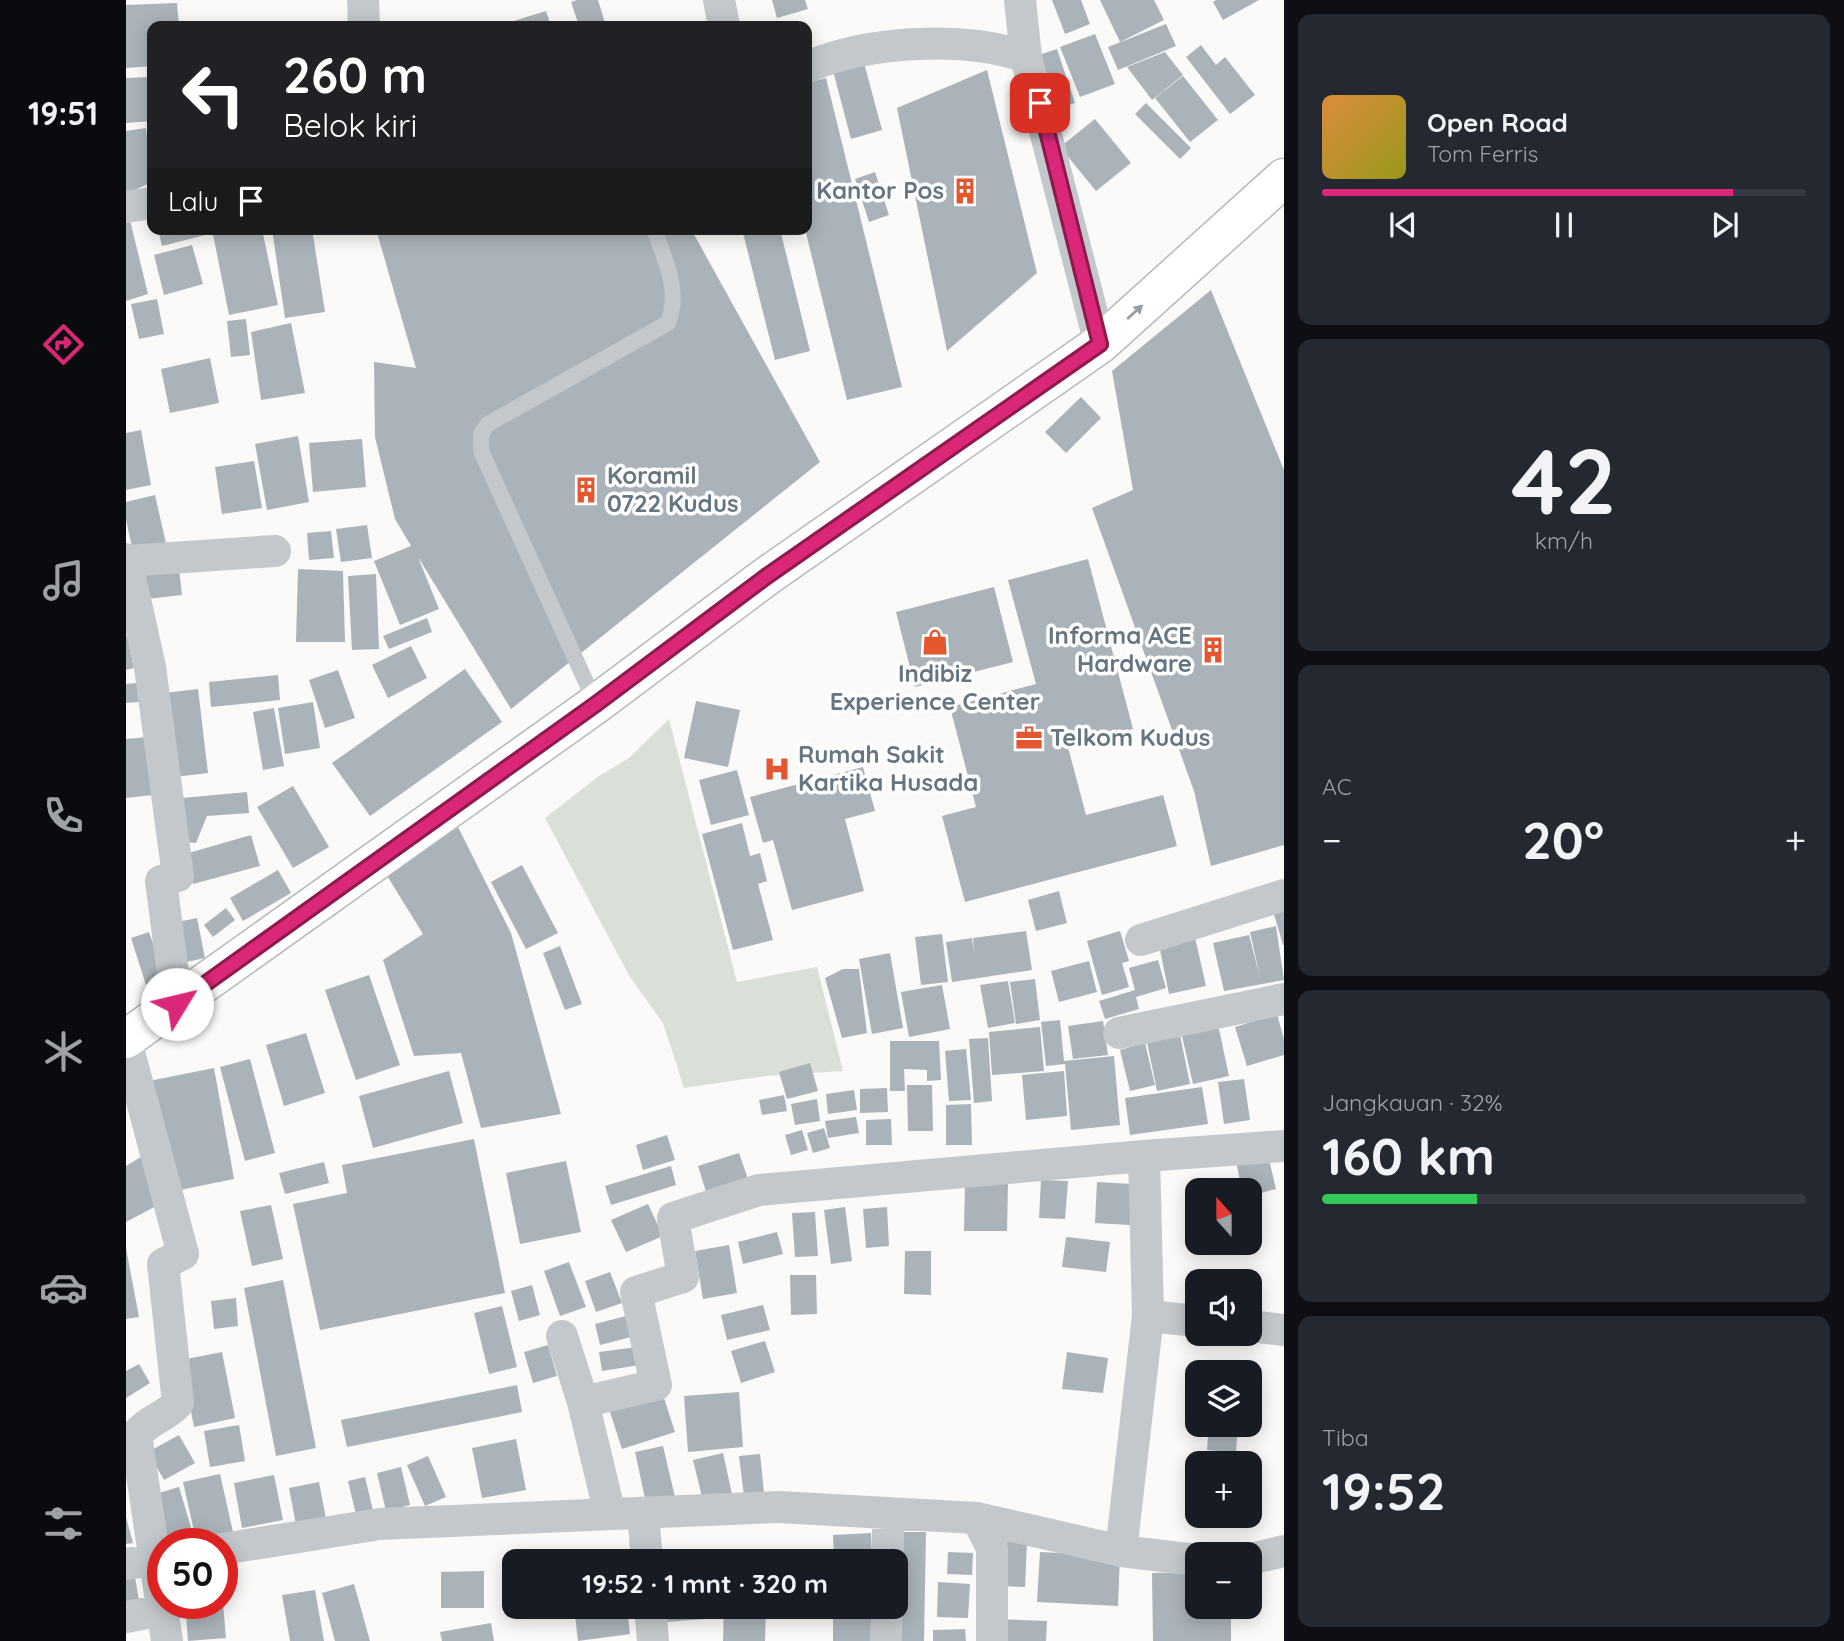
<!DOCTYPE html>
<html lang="id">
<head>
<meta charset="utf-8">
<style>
	body { margin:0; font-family:Quicksand,sans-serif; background:#242831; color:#f1f3f6; height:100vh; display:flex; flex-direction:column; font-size:26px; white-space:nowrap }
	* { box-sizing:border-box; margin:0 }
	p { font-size:23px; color:#9ea1a6 }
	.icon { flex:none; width:38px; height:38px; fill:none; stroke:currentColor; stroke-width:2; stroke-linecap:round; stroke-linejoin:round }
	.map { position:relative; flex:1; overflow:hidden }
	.details { display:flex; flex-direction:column; gap:14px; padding:14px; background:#0d0f14; width:560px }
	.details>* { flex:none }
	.guide { position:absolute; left:21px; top:21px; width:665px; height:214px; border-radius:14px; box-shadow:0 4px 18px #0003; background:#202124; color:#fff; overflow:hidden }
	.needle { width:46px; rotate:339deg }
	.controls { position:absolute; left:1059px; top:1178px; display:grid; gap:14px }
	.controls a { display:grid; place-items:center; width:77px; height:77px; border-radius:14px; background:#171b24; box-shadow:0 4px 18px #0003; font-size:35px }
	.speed { position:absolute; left:21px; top:1528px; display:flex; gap:14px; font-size:35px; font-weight:700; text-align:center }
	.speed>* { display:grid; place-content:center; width:91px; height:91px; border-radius:50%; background:#171b24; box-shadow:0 4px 18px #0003; line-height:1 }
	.speed .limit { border:10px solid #d22; background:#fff; color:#111 }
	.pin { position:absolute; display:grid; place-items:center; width:60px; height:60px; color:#fff; margin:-30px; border-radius:14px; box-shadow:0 4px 10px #0006 }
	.me { position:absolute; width:77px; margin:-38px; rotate:54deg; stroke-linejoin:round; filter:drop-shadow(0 0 5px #0008) }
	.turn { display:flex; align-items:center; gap:24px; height:147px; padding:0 21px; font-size:32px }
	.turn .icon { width:91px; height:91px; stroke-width:2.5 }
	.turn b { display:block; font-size:49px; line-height:60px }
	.then { display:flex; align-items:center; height:66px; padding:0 21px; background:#0003; gap:14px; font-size:26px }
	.big { font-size:52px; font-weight:700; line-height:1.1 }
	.details .tile { flex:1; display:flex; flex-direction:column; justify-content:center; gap:10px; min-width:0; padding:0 24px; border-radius:14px; background:#242831 }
	.details .dial { align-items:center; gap:0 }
	.dial b { font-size:91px; line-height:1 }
	.song { display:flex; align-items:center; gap:21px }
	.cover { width:84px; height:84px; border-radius:10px; background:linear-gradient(135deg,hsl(30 70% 55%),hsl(60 70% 35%)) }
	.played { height:7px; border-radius:4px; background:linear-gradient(90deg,#db2777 85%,#363941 85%) }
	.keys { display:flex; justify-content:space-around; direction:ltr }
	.heat { display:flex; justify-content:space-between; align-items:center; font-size:38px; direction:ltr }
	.charge { height:10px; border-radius:5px; background:linear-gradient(90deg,#34c759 32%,#363941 0) }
	.trip { position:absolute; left:376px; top:1549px; width:406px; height:70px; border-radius:14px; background:#171b24; box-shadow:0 4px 18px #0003; font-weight:700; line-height:70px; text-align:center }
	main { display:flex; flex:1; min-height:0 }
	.dock { display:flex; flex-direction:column; width:126px; justify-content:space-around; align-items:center; background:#090b0e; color:#9ea1a6 }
	.dock .icon { width:49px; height:49px }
	.dock .current { color:#db2777 }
	.dock b { font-size:32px; color:#f1f3f6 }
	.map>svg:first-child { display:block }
	.green { fill:#dadfd7 }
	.building { fill:#aab3b9 }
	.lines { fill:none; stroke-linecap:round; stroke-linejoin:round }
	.secondary-casing { stroke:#b3babf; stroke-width:41 }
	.service { stroke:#c3c8cc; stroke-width:16 }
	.minor { stroke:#c3c8cc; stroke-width:32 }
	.secondary { stroke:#fff; stroke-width:38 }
	.oneway { fill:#939fa8 }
	.route-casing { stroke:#8e194d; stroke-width:18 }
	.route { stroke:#db2777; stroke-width:12 }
	.labels { text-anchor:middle; stroke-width:7; stroke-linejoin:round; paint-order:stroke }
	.poi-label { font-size:24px; font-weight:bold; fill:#657683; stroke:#fff; text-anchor:start }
</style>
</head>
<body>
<main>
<nav class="dock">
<b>19:51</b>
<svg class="icon current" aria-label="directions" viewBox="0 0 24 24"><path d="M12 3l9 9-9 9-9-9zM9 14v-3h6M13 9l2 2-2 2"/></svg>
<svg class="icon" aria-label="music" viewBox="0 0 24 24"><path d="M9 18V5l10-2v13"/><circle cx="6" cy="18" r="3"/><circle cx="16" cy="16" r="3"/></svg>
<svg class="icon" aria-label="phone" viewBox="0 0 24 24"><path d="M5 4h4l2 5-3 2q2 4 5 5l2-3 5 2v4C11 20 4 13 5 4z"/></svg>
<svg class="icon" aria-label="climate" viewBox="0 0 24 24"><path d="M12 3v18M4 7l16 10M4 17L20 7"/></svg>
<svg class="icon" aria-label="car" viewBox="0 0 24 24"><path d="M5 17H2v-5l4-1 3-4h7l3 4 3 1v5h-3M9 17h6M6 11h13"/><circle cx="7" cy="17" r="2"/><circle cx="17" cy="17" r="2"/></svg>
<svg class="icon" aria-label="filters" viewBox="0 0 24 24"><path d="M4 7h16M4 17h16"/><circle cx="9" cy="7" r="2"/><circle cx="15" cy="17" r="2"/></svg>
</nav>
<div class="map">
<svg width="1158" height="1641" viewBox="0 0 1158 1641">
	<rect width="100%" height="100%" fill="#fafaf8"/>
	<path class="green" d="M543 719 611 982 691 967 717 1071 640 1076 558 1088 537 1023 504 977 419 818 473 776 503 758Z"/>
	<path class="building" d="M451 0H472L480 26H453L445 2Z
		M646 0H679L682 9 651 18Z
		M926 0H955L964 24 939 34Z
		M974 0H1028L1038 20 994 42Z
		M1090 0H1133L1097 20 1087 2Z
		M51 3 53 26H26V66L0 68V5Z
		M420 11 425 26H379L378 24Z
		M1040 24 1050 46 992 70 982 47Z
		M969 34 989 84 954 97 934 47Z
		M1075 45 1090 65 1099 57 1129 95 1104 114 1060 57Z
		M931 49 949 103 927 110 910 56Z
		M1039 52 1057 75 1026 100 1001 67Z
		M737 59 756 130 725 139 706 67Z
		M861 70 911 273 821 351 771 108Z
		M1057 76 1092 120 1064 142 1029 98Z
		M26 77V121L0 123V78Z
		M700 78 776 387 721 400 679 229 681 83Z
		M1020 103 1065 148 1054 159 1009 114Z
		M969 119 1005 163 970 191 934 147Z
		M20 128 26 182 0 194V131Z
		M749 172 763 215 743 222 729 179Z
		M3 216 22 294 0 301V217Z
		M32 229H82L83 234 36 246Z
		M86 229H136L152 305 103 315Z
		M146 229H186L199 312 159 318Z
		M250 229H565L694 462 385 709 292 557 313 609 274 625 248 561 285 546 269 519 249 437 248 362 290 368Z
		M616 229H654L684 351 649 360Z
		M66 245 77 284 38 295 28 255Z
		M1085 290 1158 470V845L1085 866 1068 791 966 508 1007 490 986 371Z
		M31 299 38 334 13 339 5 304Z
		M120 319 124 355 105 357 101 321Z
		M165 323 179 393 135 400 125 332Z
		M84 358 93 403 44 413 35 369Z
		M955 397 975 418 940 453 919 432Z
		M15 430 25 485 0 490V433Z
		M172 436 183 502 141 510 129 444Z
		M236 439 240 487 187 492 183 443Z
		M128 461 136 508 96 514 89 467Z
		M29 495 41 548 8 556 0 520V502Z
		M241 525 246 558 215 562 210 529Z
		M205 531 208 558 183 560 181 533Z
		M962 559 1007 729 942 747 960 815 1037 795 1051 846 839 902 816 816 850 807 824 707 910 684 882 580Z
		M52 560 56 595 21 599 18 563Z
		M172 569 217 571 219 642H170Z
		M250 574 253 649 226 650 222 576Z
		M868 587 887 662 789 687 770 612Z
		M301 618 306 632 263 649 257 636Z
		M1 636 8 668 0 670V637Z
		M285 646 301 678 262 698 246 665Z
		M339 669 376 722 244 816 206 763Z
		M212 670 229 718 199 728 183 680Z
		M152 675 154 700 85 707 83 682Z
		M23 682 25 701 0 703V684Z
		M72 689 82 773 49 777 39 693Z
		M570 701 614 710 602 767 558 758Z
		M187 702 194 748 159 754 152 708Z
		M148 708 158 766 137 770 127 712Z
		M22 737 27 795 0 798V739Z
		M737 767 749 811 719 819 738 891 666 910 647 840 637 843 624 797Z
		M611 770 623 815 585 825 573 780Z
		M167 786 203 847 167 868 131 807Z
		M121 792 123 813 81 816 70 843 60 842 56 798Z
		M616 823 624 856 634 853 641 881 632 884 647 940 607 950 576 834Z
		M332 827 385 933 435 1114 355 1128 335 1053 288 1056 257 960 297 934 260 874Z
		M125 835 134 866 67 884 59 854Z
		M396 865 432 933 400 949 365 882Z
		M152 870 165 893 117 921 104 898Z
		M933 891 941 923 910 931 902 900Z
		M1158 907V945H1157L1147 911Z
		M100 908 109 920 87 937 78 925Z
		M71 918 79 958 51 964 43 924Z
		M1150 926 1158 980 1098 991 1087 943 1123 935 1134 977 1124 932Z
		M900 931 906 970 826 982 820 942 846 938 848 953 847 938Z
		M994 931 1003 961 996 963 1003 987 976 995 961 941Z
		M23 932 39 978 20 985 5 938Z
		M816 934 822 982 795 985 789 937Z
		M1069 937 1080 986 1043 994 1033 945Z
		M434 946 456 1004 439 1010 417 953Z
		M764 953 777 1028 746 1034 733 959Z
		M1032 960 1040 988 1010 997 1013 1009 979 1019 973 1001 1009 990 1003 968Z
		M963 961 971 992 933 1002 925 971Z
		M717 969H733L741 1033 716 1038 699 978Z
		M243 975 274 1065 230 1080 199 990Z
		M909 979 914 1020 890 1024 884 982Z
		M882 981 889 1023 862 1028 854 985Z
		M816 985 824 1029 783 1037 775 992Z
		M1151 1014 1158 1039V1055L1121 1066 1109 1027Z
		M1090 1015 1103 1076 1067 1084 1053 1023Z
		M934 1020 938 1061 988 1056 994 1125 945 1130 939 1064 920 1066 915 1022Z
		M977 1021 982 1055 947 1059 942 1026Z
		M1052 1025 1064 1084 1031 1091 1019 1032Z
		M914 1027 918 1071 866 1075 863 1032Z
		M180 1033 199 1093 158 1106 140 1045Z
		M862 1038 866 1101 848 1103 843 1039Z
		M764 1041H813L815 1080 801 1081V1070L778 1069 779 1091H764Z
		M1019 1043 1029 1085 1004 1091 994 1050Z
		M840 1049 845 1100 823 1101 819 1051Z
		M124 1059 149 1153 119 1161 94 1067Z
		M684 1063 692 1091 661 1099 653 1072Z
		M88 1068 108 1179 44 1192 23 1081Z
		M323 1071 337 1123 247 1148 233 1096Z
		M938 1071 941 1116 900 1120 896 1075Z
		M1118 1079 1124 1120 1098 1124 1092 1082Z
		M781 1085H806L807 1131H782Z
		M1076 1087 1082 1124 1004 1135 999 1098Z
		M761 1088 762 1112 734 1113V1089Z
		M728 1090 731 1110 702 1114 700 1094Z
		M658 1095 661 1111 636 1115 633 1100Z
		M691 1099 694 1121 669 1125 665 1104Z
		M845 1104 846 1145H820V1105Z
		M730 1117 733 1133 702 1138 699 1121Z
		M765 1119 766 1145H740V1120Z
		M698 1128 704 1148 687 1153 681 1133Z
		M676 1130 682 1150 665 1155 659 1135Z
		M541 1135 549 1160 517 1170 510 1145Z
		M348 1139 379 1293 194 1330 167 1204 221 1193 216 1165Z
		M23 1152 34 1204 0 1222V1166Z
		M613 1153 623 1182 581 1195 572 1166Z
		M1142 1155 1150 1189 1124 1196V1190H1116L1110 1162Z
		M440 1161 455 1232 394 1244 380 1173Z
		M198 1162 203 1183 159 1194 153 1173Z
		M545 1166 550 1185 485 1205 479 1186Z
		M915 1180 942 1181 939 1219 913 1218Z
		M839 1182 882 1183 881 1231H838Z
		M971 1182 1006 1184 1004 1225 969 1223Z
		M522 1204 537 1236 500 1252 485 1220Z
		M145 1205 157 1259 126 1266 114 1211Z
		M719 1207 726 1261 705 1264 698 1210Z
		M761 1207 763 1246 740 1248 737 1209Z
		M689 1212 692 1256 669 1257 666 1213Z
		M651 1232 657 1254 617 1264 612 1242Z
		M940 1237 984 1242 980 1272 936 1267Z
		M603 1245 611 1293 577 1299 569 1251Z
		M0 1248 13 1317 0 1319Z
		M779 1251H805V1295L778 1294Z
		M443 1262 460 1307 434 1316 418 1271Z
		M484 1272 496 1303 470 1312 459 1281Z
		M664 1275H690L691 1314 665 1315Z
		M157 1280 190 1448 150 1456 118 1288Z
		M406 1285 414 1315 393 1321 385 1291Z
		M110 1298 112 1326 88 1329 85 1301Z
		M637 1305 644 1330 601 1340 595 1315Z
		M376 1306 391 1367 363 1374 348 1313Z
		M500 1316 505 1337 474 1345 469 1324Z
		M639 1341 649 1372 615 1383 605 1351Z
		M422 1345 431 1376 407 1383 398 1352Z
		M511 1347 514 1365 476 1371 473 1352Z
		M96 1352 109 1418 68 1427 55 1360Z
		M941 1352 982 1358 977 1393 936 1389Z
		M13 1364 24 1383 0 1398V1371Z
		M391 1385 396 1412 221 1447 215 1420Z
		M536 1392 549 1432 496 1449 483 1409Z
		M613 1392 617 1447 562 1452 558 1396Z
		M1083 1424H1112L1110 1453 1081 1450Z
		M113 1425 119 1461 84 1467 78 1431Z
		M53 1435 69 1463 38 1480 22 1452Z
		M390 1439 400 1490 356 1498 346 1448Z
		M537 1446 549 1497 520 1503 509 1452Z
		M597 1453 606 1494 577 1501 567 1460Z
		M634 1454 638 1493 618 1496 613 1456Z
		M302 1456 320 1497 299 1506 281 1465Z
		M275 1467 284 1505 260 1511 251 1473Z
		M94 1474 107 1532 70 1540 57 1482Z
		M148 1475 157 1520 116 1528 108 1483Z
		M239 1477 248 1515 231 1519 222 1481Z
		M193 1482 201 1524 171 1530 163 1488Z
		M53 1487 70 1544H41L26 1495Z
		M0 1517 7 1543 0 1544Z
		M763 1532H800L798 1641H762L770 1606V1561Z
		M745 1533 746 1557 708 1559 707 1535Z
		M876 1542H901L899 1587 874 1586Z
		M822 1552 847 1553 846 1575 821 1574Z
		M914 1552 994 1556 992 1606 911 1602Z
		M588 1554 589 1561H536L535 1558Z
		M7 1566 13 1600 0 1603V1568Z
		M358 1571V1608H315V1572Z
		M1071 1572V1606H1105V1641H1027L1026 1573Z
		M812 1582 844 1584 842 1618 811 1617Z
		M228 1584 244 1641H209L196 1593Z
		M189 1590 198 1641H164L156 1595Z
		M59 1603H97L100 1638 62 1641Z
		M448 1606H501L504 1634 452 1641Z
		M539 1606H592L593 1618 540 1622Z
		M598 1606H640L639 1641H597Z
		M707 1606H750V1641H707Z
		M871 1619 921 1621 920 1641H870Z
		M365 1623 368 1641H316L314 1632Z
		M839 1629 840 1641H807V1630Z"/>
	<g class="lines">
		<g class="secondary-casing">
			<path id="secondary" d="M0 1039 470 704 641 576 974 344 1158 178"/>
		</g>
		<path class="service" d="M470 704 355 451V434L362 424 542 323C555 290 539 261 528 229"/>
		<path class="minor" d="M237 0 238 26
			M593 0 598 26
			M894 0 900 57
			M681 67C742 41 838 35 900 57L974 344
			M0 207 26 203
			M0 559 24 667 52 876 35 881 51 1004
			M0 561 149 551
			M1015 940 1158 895
			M993 1033 1158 999
			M0 1041 57 1254 37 1264 52 1403C37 1419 26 1417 10 1435L41 1641
			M1018 1156 1158 1146
			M1022 1316 1071 1321
			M1124 1326 1158 1330
			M436 1336 457 1402
			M517 1513 521 1561
			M484 1514 457 1402 530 1385 510 1292 557 1277 547 1218 633 1190 1018 1156 1022 1316 995 1551
			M851 1518 866 1548V1641
			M96 1549 254 1524 652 1507 851 1518 995 1551 1071 1560
			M1124 1559 1158 1551
			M762 1561V1513
			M0 1564 37 1558
			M524 1606 527 1641
			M0 1617 37 1610
			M760 1641 761 1606"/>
		<use href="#secondary" class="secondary"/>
	</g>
	<defs><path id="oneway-solid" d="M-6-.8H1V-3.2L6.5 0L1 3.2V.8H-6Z" transform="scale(1.75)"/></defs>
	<use class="oneway" href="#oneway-solid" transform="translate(1009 312) rotate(-42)"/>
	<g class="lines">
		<g class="route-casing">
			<path id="route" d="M51 1004 470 704 641 576 974 344 914 103"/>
		</g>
		<use href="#route" class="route"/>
	</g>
	<defs>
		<g id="building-bare" transform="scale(2.1)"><path d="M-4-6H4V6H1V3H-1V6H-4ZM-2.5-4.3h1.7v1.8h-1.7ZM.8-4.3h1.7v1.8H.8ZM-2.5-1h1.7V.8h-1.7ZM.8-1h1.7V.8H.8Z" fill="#e4572e" stroke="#fff" stroke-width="2.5" paint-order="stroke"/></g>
		<g id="shop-bare" transform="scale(2.1)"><path d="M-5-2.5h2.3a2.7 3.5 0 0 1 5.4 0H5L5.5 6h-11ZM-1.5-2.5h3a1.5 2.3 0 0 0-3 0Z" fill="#e4572e" stroke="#fff" stroke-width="2.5" paint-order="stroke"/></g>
		<g id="office-bare" transform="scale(2.1)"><path d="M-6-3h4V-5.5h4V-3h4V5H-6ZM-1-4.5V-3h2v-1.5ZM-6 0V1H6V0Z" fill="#e4572e" stroke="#fff" stroke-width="2.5" paint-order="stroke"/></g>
		<g id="hospital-bare" transform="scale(2.1)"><path d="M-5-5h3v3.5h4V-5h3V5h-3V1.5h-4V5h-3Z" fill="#e4572e" stroke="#fff" stroke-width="2.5" paint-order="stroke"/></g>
	</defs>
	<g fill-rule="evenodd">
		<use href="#building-bare" x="839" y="191"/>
		<use href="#building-bare" x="460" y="490"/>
		<use href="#shop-bare" x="809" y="642"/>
		<use href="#building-bare" x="1087" y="650"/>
		<use href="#office-bare" x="903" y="738"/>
		<use href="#hospital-bare" x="651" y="769"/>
	</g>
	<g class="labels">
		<g class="poi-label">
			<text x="818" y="199" text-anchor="end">Kantor Pos</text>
			<text x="481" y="484">Koramil<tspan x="481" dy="28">0722 Kudus</tspan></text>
			<text x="1066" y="644" text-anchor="end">Informa ACE<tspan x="1066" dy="28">Hardware</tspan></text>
			<text x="809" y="682" text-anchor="middle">Indibiz<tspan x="809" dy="28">Experience Center</tspan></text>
			<text x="924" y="746">Telkom Kudus</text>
			<text x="672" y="763">Rumah Sakit<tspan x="672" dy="28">Kartika Husada</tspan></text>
		</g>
	</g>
</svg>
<div class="controls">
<a><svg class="needle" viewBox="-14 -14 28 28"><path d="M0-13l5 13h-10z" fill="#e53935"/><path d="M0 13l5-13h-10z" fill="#9ea1a6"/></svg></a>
<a><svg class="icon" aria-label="sound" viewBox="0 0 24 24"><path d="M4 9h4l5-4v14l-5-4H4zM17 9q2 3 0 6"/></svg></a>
<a><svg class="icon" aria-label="layers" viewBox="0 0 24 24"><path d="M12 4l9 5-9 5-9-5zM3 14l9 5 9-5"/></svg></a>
<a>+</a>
<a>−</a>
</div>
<div class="speed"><div class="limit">50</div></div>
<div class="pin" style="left:914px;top:103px;background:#d93025"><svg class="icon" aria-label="arrive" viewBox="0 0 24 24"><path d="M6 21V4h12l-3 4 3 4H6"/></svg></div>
<svg class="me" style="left:51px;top:1004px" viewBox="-20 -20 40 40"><circle r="19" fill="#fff"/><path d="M0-13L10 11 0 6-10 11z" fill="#db2777"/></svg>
<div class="trip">19:52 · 1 mnt · 320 m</div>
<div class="guide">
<div class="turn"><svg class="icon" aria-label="left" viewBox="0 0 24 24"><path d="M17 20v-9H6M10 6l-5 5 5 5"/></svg><div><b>260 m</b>Belok kiri</div></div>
<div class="then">Lalu<svg class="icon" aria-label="arrive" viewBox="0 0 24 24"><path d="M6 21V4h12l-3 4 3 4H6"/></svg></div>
</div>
</div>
<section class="details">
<div class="tile">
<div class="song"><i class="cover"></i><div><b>Open Road</b><p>Tom Ferris</p></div></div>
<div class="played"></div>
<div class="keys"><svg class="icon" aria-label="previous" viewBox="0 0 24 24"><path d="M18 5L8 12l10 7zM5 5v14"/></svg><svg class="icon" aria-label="pause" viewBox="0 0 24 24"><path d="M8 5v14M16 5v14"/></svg><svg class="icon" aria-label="next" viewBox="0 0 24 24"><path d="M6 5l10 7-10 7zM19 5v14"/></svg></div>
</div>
<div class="tile dial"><b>42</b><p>km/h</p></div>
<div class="tile"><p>AC</p>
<div class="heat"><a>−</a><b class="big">20°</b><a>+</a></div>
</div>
<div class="tile"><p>Jangkauan · 32%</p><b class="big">160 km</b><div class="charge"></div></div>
<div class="tile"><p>Tiba</p><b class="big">19:52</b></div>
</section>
</main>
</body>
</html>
